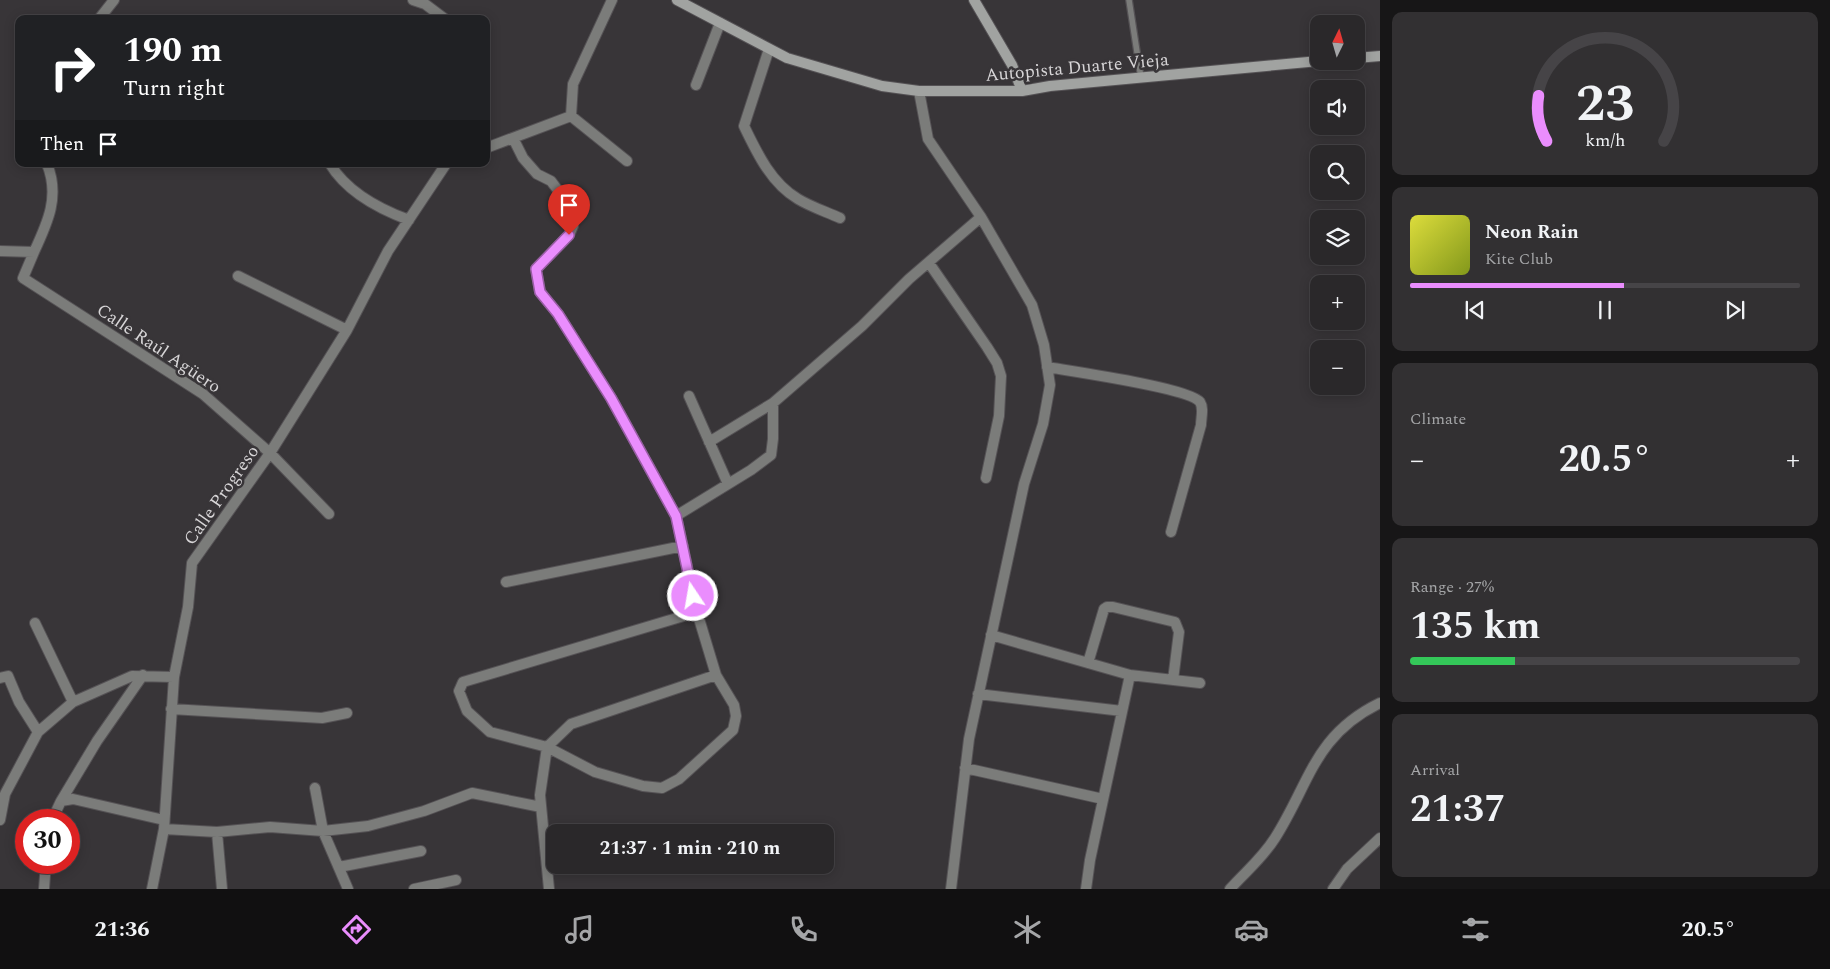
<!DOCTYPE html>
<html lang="en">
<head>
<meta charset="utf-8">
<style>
	body { margin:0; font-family:Spectral,serif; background:#323032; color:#f1f3f6; height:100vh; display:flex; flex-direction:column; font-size:19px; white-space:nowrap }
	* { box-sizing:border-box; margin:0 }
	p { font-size:16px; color:#a5a6a8 }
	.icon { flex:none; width:28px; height:28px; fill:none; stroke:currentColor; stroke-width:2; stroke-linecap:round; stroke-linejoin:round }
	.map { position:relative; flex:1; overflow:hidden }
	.drawer { display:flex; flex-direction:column; gap:12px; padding:12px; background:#171617; width:450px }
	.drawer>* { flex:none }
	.guide { position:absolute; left:15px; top:15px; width:475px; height:152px; border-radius:10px; box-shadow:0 2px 12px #0003,0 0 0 1px #464447; background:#202124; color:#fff; overflow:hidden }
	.needle { width:32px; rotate:5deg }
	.controls { position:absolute; left:1310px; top:15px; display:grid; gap:10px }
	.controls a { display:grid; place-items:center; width:55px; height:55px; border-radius:10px; background:#2a282a; box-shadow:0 2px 12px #0003,0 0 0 1px #464447; font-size:25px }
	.speed { position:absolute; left:15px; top:809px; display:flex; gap:10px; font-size:25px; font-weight:700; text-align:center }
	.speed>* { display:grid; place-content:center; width:65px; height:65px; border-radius:50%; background:#2a282a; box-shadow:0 2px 12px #0003,0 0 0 1px #464447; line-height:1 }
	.speed .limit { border:8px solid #d22; background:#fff; color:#111 }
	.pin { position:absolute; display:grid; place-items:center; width:42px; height:42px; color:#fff; margin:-51px -21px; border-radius:50% 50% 50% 0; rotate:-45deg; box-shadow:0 0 5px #0007 }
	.pin .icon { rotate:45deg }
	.me { position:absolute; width:55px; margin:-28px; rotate:348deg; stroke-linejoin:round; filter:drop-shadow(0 0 4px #0008) }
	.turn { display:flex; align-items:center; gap:18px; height:105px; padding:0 25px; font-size:22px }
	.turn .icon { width:65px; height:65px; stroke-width:2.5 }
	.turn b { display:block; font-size:35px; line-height:42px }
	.then { display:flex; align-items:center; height:48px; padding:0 25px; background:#0003; gap:10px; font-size:19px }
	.big { font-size:38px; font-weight:700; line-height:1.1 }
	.drawer .widget { flex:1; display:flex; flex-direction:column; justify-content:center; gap:8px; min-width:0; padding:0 18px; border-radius:10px; background:#323032 }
	.drawer .dial { align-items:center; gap:0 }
	.dial svg { height:130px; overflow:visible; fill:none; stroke:#464447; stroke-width:7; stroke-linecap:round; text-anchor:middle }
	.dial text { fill:#f1f3f6; stroke:none }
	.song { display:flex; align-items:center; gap:15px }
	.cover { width:60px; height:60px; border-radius:8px; background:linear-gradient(135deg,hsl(60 70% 55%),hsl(70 70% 35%)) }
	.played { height:5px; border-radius:2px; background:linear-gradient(90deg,#ea8dfd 55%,#464447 55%) }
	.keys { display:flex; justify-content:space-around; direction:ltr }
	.heat { display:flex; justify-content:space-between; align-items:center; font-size:28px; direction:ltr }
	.charge { height:8px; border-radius:4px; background:linear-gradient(90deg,#34c759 27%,#464447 0) }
	.trip { position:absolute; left:546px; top:824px; width:288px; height:50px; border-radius:10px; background:#2a282a; box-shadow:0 2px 12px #0003,0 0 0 1px #464447; font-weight:700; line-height:50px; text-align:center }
	.tab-bar { display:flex; height:80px; justify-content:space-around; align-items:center; background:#111011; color:#a5a6a8 }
	.tab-bar .icon { width:35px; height:35px }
	.tab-bar .selected { color:#ea8dfd }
	.tab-bar b { font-size:22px; color:#f1f3f6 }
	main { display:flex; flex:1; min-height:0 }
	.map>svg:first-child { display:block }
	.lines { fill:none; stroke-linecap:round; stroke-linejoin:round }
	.lane-casing { stroke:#555255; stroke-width:8 }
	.street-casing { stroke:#555255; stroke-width:12 }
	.secondary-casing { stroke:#555255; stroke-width:12 }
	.lane { stroke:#7b7c7a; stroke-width:5.5 }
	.street { stroke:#7b7c7a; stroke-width:10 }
	.secondary { stroke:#a1a3a1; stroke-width:10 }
	.route-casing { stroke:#985ca4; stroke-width:12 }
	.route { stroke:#ea8dfd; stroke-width:9 }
	.labels { text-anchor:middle; stroke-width:5; stroke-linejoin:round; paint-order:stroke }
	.street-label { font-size:18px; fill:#d7d5d7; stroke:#383538 }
</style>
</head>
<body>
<main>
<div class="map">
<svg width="1380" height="889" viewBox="0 0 1380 889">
	<rect width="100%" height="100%" fill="#383538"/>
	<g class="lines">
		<g class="lane-casing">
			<path id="lane" d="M1129 0 1141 78"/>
		</g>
		<g class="street-casing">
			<path id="street" d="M413 0 425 4 445 19
				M99 19 114 0
				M769 49 744 126C757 153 771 183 798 199 811 207 827 212 840 218
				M696 85 720 23
				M919 91 928 139 981 217 1032 305 1044 345 1050 385 1043 424 1024 484 969 739 951 889
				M571 116 627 161
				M513 138 523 158 537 174 551 181 557 189 573 226 569 235 536 269 540 292 558 314 611 398 676 516 697 612 716 675 734 705 736 716 733 730 679 779 662 788 643 786 595 772 547 747 490 732 467 711 459 691 463 682 697 612
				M486 148 571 116 573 84 612 0
				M330 164C347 192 379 209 409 220
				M0 251 34 252C48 222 60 196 47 164
				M34 252 23 278 203 394 270 453 329 514
				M929 263 987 347 997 363 1001 376 999 416 986 478
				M238 276 347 330
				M1047 367C1070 371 1190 388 1200 402 1204 408 1201 418 1201 425L1171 532
				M689 396 728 484
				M709 442 773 403
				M676 516 751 470 771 455 773 439V403L862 326 909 279 981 217
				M506 582 683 546
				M35 623 73 702
				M991 635 1130 675 1200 683
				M1088 663 1104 609 1107 607H1113L1175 622 1179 632 1173 680
				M0 678 8 676 19 702 38 732
				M978 694 1122 711
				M171 709 322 718 347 713
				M965 768 1103 799
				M315 788 323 831 348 889
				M61 801 97 741 143 675
				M0 820 5 794 38 732 73 702 132 676 174 677
				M52 820 61 801 73 799 164 820
				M164 829 217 832 270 827 323 831 368 826 424 811 472 793 541 807
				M217 832 222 889
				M339 867 421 851
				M44 889 46 862
				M152 889 164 829 174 677 188 607 192 563 270 453 347 330 388 251 446 164
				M414 889 456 880
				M549 889 540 795 547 747 571 724 716 675
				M1086 889 1090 860 1130 675
				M1230 889C1246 871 1261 860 1275 838 1310 783 1314 735 1380 703
				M1333 889 1347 869 1380 838"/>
		</g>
		<g class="secondary-casing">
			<path id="secondary" d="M677 0 787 58 882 86 919 91H1022L1050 86 1319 61
				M974 0 1012 65 1022 91
				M1356 58 1380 56"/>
		</g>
		<use href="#lane" class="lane"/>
		<use href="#street" class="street"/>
		<use href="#secondary" class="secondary"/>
	</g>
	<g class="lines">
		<g class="route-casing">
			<path id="route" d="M569 235 536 269 540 292 558 314 611 398 676 516 693 596"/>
		</g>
		<use href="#route" class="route"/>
	</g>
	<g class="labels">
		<g class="street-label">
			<text transform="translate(1077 67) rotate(-5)" y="6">Autopista Duarte Vieja</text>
			<text transform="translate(159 348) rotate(34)" y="6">Calle Raúl Agüero</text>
			<text transform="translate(221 495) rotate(-55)" y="6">Calle Progreso</text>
		</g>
	</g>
</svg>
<div class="controls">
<a><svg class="needle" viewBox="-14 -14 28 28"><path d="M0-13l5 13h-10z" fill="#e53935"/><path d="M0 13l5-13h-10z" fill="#a5a6a8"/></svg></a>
<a><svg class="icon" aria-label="sound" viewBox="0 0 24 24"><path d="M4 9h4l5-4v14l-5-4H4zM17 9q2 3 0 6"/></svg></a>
<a><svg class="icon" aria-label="search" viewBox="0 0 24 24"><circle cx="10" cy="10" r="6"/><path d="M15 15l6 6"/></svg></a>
<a><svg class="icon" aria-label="layers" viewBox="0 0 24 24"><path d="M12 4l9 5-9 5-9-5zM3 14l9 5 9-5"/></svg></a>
<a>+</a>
<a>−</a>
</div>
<div class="speed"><div class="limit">30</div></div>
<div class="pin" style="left:569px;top:235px;background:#d93025"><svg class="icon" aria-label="arrive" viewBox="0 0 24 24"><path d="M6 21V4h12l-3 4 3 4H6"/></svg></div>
<svg class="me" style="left:693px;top:596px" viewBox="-20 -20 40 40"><circle r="17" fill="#ea8dfd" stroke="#fff" stroke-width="3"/><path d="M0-11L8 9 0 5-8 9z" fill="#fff"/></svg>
<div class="trip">21:37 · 1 min · 210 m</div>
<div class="guide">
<div class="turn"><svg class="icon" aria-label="right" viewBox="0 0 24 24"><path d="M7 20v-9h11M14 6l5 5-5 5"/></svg><div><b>190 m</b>Turn right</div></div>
<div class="then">Then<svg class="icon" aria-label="arrive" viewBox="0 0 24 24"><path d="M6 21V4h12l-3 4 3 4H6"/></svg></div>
</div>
</div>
<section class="drawer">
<div class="widget dial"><svg viewBox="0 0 100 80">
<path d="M14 69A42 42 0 1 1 86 69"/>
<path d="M14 69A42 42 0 0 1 9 41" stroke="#ea8dfd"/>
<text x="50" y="56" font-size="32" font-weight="700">23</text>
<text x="50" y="72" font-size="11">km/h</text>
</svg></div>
<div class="widget">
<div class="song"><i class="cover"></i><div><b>Neon Rain</b><p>Kite Club</p></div></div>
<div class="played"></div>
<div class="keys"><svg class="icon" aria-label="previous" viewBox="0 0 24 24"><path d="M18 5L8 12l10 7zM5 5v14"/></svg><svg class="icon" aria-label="pause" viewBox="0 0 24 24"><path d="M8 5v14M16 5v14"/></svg><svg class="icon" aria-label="next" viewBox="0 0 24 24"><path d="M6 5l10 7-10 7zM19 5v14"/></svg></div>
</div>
<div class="widget"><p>Climate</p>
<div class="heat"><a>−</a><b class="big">20.5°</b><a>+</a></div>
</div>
<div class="widget"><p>Range · 27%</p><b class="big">135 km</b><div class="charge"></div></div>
<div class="widget"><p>Arrival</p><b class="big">21:37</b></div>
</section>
</main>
<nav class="tab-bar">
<b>21:36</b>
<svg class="icon selected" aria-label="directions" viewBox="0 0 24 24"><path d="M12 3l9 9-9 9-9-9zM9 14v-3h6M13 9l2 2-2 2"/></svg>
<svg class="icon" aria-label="music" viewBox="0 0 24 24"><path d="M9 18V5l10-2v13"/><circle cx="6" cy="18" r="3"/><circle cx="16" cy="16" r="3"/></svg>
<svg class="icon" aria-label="phone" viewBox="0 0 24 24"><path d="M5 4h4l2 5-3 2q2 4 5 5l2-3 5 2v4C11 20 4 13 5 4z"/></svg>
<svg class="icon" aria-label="climate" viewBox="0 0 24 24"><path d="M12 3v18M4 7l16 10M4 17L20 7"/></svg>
<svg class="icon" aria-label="car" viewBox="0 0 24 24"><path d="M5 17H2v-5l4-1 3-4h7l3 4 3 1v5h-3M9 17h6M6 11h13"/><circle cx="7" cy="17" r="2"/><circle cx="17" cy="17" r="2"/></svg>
<svg class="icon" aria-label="filters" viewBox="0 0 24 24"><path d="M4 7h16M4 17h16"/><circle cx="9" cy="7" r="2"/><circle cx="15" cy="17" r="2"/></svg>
<b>20.5°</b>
</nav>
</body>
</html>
